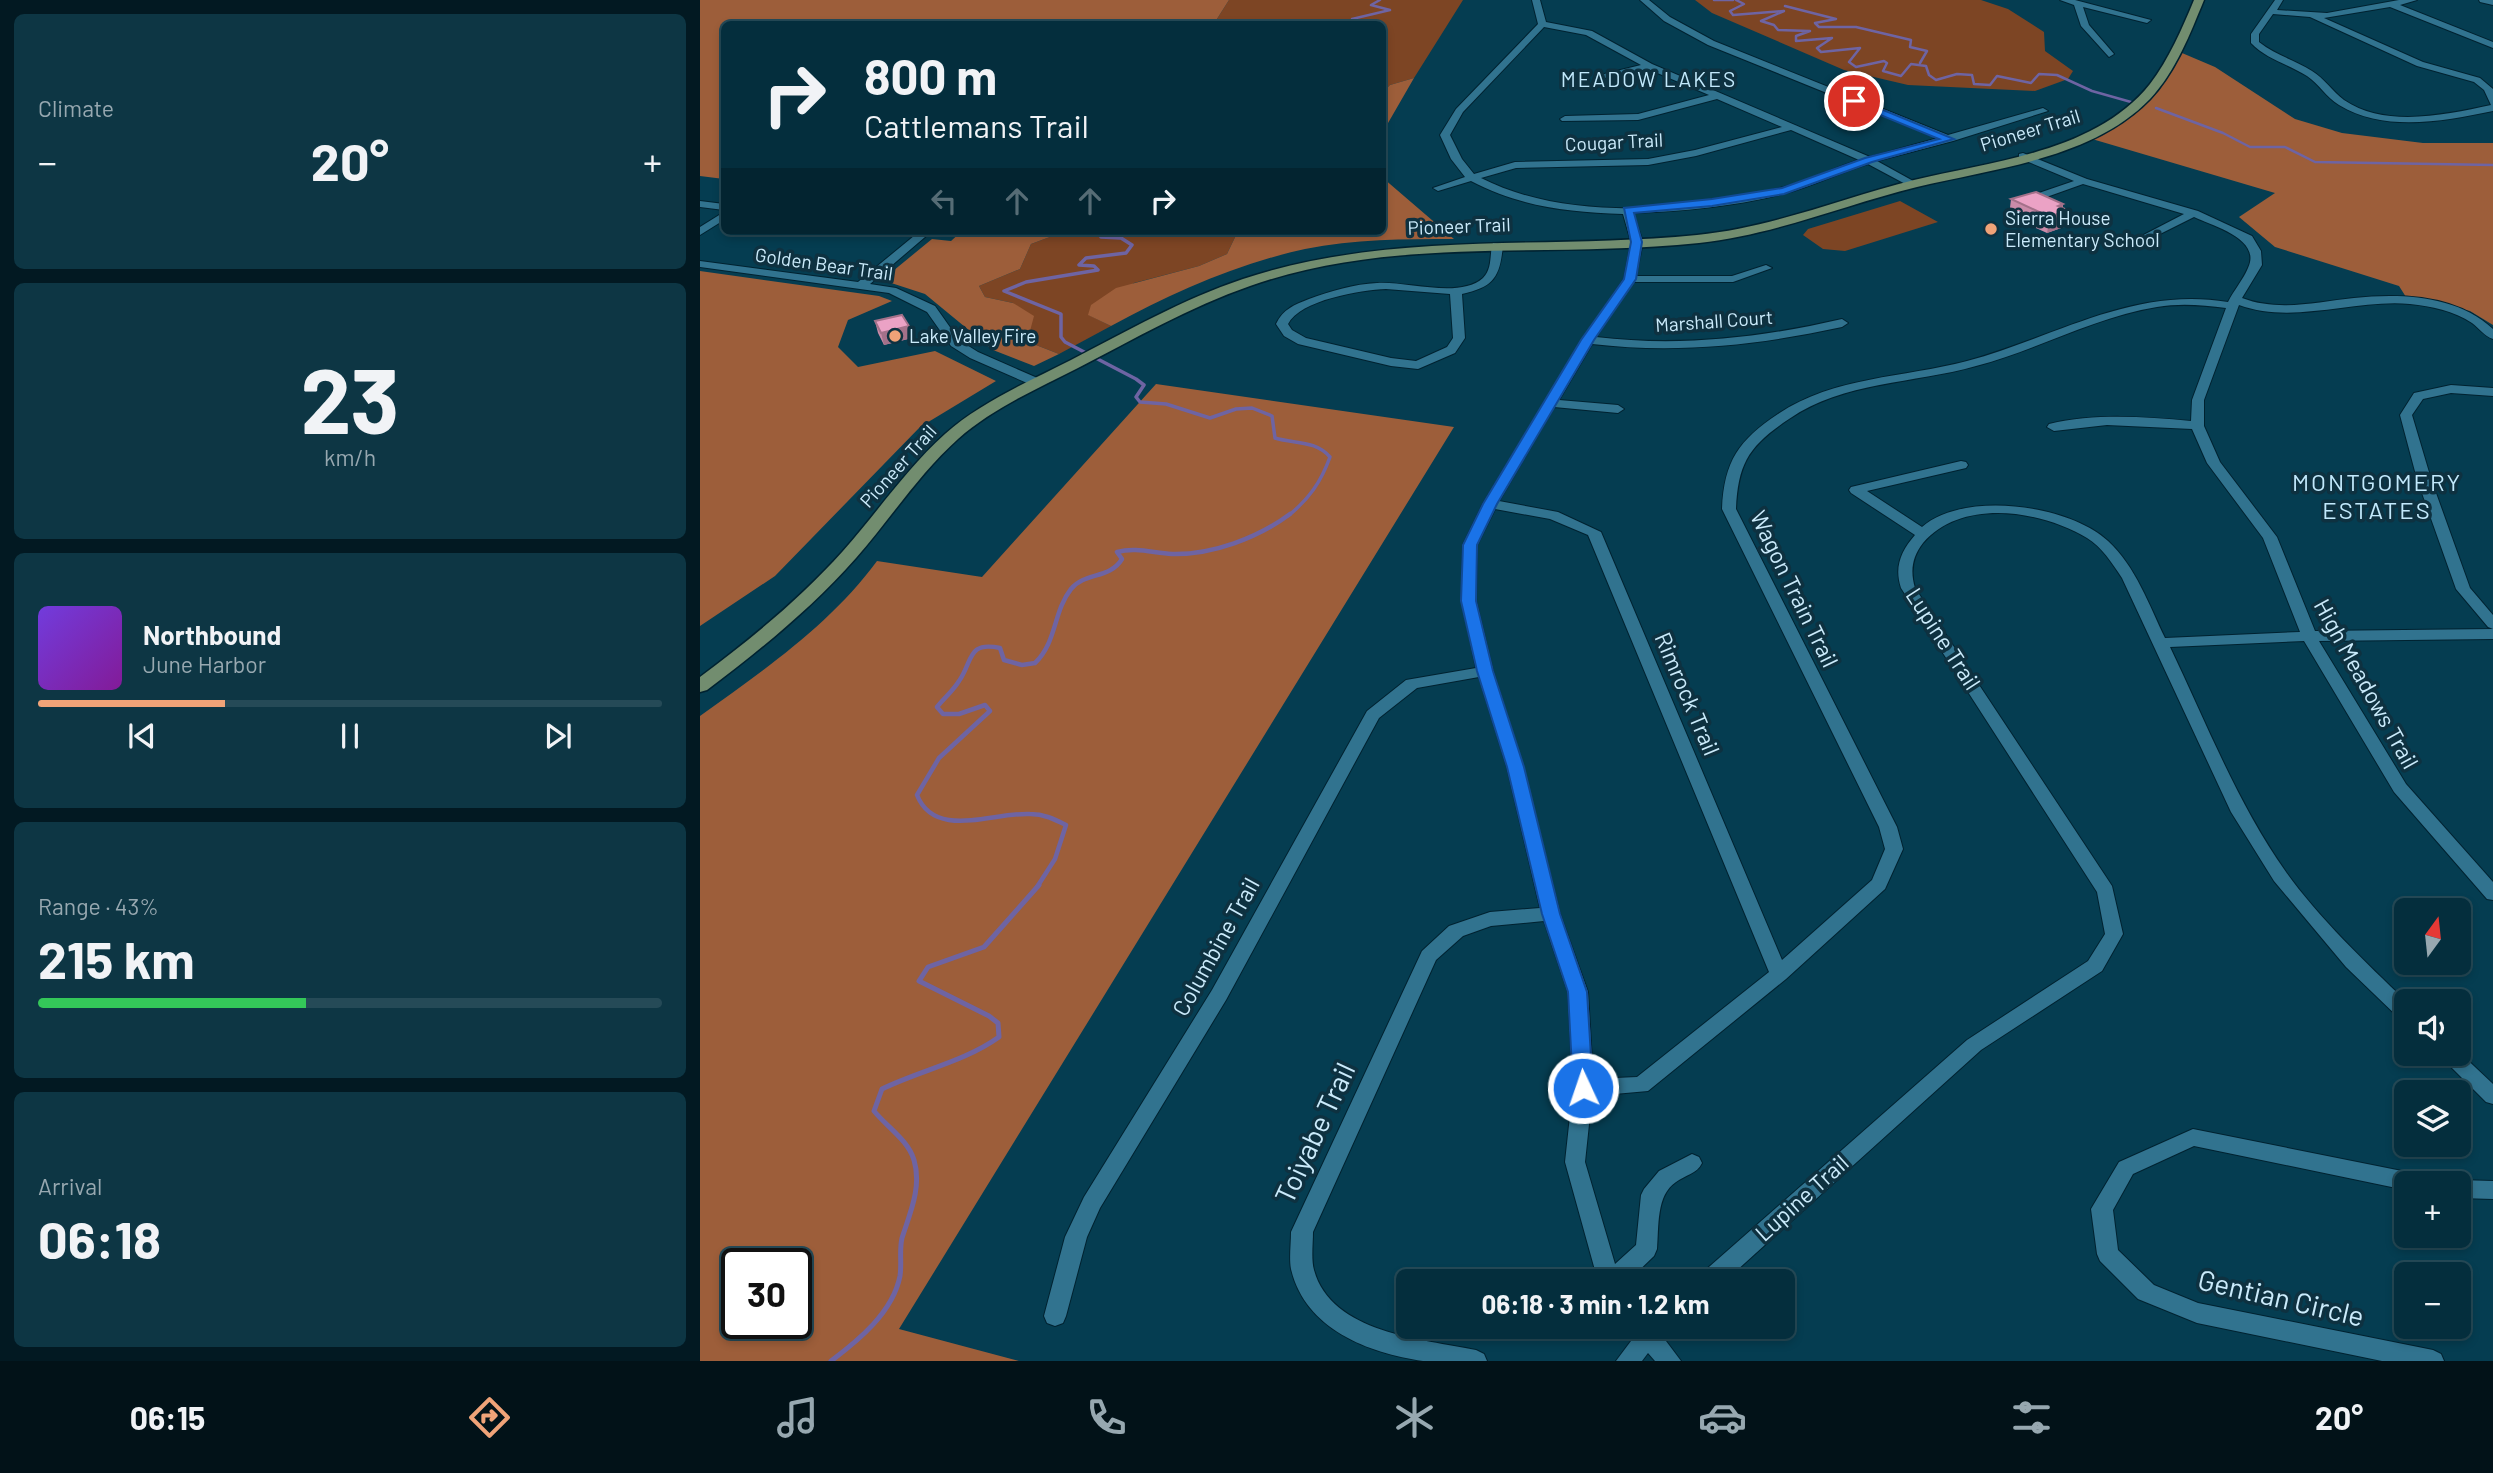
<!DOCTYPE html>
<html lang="en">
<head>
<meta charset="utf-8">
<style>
	body { margin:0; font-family:Barlow,sans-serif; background:#0d3644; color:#f1f3f6; height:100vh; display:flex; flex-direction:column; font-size:26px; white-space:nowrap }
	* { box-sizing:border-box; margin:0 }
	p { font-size:23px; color:#97a8b0 }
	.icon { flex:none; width:38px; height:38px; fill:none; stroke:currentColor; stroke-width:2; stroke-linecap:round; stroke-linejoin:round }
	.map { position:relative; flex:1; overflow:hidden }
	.panel { display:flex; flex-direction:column; gap:14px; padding:14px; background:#021922; width:700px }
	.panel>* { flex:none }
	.hud { position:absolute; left:21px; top:21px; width:665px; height:214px; border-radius:10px; box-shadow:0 4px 10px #0003,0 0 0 2px #254a57; background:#042e3d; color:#f1f3f6; overflow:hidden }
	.needle { width:46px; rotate:15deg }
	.fabs { position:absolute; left:1694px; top:898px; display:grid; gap:14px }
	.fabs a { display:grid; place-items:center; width:77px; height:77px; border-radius:10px; background:#042e3d; box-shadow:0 4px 10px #0003,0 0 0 2px #254a57; font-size:35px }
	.speed { position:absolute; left:21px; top:1248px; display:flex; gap:14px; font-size:35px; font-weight:700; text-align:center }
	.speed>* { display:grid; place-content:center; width:91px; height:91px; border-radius:50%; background:#042e3d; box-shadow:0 4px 10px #0003,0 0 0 2px #254a57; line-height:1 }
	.speed .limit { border:4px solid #111; border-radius:10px; background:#fff; color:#111 }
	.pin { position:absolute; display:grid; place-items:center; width:60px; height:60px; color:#fff; margin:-30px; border:4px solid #fff; border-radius:50%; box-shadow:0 2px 7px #0007 }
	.me { position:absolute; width:77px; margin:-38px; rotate:357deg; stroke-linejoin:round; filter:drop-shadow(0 0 5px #0008) }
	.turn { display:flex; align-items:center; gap:24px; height:147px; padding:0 28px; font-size:32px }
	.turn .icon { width:91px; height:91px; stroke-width:2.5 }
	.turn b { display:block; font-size:49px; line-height:60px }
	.lanes { display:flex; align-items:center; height:66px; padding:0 28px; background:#0003; justify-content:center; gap:35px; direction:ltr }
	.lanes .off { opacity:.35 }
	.big { font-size:52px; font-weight:700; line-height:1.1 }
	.panel .widget { flex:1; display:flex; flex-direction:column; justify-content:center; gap:10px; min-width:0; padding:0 24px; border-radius:10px; background:#0d3644 }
	.panel .dial { align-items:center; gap:0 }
	.dial b { font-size:91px; line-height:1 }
	.song { display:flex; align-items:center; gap:21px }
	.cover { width:84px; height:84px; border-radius:10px; background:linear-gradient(135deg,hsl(260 70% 55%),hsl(290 70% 35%)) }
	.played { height:7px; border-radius:4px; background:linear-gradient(90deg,#f0a378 30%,#254a57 30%) }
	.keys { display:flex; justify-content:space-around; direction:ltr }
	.heat { display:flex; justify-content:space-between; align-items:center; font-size:38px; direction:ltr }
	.charge { height:10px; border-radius:5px; background:linear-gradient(90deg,#34c759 43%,#254a57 0) }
	.trip { position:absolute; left:696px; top:1269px; width:399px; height:70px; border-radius:10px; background:#042e3d; box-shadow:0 4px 10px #0003,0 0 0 2px #254a57; font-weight:700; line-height:70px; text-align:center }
	.menu { display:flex; height:112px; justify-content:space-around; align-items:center; background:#021218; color:#97a8b0 }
	.menu .icon { width:49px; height:49px }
	.menu .active { color:#f0a378 }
	.menu b { font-size:32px; color:#f1f3f6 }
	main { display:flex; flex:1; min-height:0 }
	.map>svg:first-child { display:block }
	.green { fill:#7d4524 }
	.forest { fill:#9d5e3a; fill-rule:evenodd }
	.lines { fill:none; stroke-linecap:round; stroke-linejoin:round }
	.stream-far3 { stroke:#6e64a3; stroke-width:2.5 }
	.stream-far2 { stroke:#6e64a3; stroke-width:3.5 }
	.stream-far1 { stroke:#6e64a3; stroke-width:4.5 }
	.stream { stroke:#6e64a3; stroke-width:5 }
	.minor-casing { stroke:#002230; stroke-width:2 }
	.major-casing { stroke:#002230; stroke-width:3 }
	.minor { fill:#31738f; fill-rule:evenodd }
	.major { fill:#728d6f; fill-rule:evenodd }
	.wall { fill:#ca8ba9 }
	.shaded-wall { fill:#a4718a }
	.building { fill:#eba2c5; stroke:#a4718a; stroke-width:2 }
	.route { fill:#1a73e8; stroke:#114b97; stroke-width:2 }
	.poi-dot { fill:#f0a378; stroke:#0e3140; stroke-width:2.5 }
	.labels { text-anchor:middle; stroke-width:7; stroke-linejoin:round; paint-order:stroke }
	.far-street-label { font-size:19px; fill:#cbebfb; stroke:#0e3140 }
	.far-poi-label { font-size:19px; fill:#cbebfb; stroke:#0e3140; text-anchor:start }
	.far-neighbourhood-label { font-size:21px; letter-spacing:2px; fill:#c2e9fc; stroke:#0e3140 }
	.street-label { font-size:23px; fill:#cbebfb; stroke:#0e3140 }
	.neighbourhood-label { font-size:24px; letter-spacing:2px; fill:#c2e9fc; stroke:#0e3140 }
	.near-street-label { font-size:28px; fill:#cbebfb; stroke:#0e3140 }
</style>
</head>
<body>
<main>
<section class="panel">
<div class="widget"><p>Climate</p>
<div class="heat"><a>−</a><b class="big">20°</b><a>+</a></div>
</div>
<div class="widget dial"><b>23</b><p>km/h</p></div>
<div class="widget">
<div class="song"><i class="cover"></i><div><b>Northbound</b><p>June Harbor</p></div></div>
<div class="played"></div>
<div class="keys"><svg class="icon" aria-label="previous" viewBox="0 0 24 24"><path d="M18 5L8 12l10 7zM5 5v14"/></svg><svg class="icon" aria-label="pause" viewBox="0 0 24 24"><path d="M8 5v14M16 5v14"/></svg><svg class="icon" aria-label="next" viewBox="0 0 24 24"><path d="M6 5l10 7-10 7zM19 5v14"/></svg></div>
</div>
<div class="widget"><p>Range · 43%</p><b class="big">215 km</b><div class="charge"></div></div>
<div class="widget"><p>Arrival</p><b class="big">06:18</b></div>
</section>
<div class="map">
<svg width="1793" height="1361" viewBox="0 0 1793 1361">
	<rect width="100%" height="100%" fill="#053d51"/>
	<path class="green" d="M529 0H763L714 78 690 85 683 92 682 24H517L515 22Z
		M995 0H1281L1308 9 1344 32 1345 51 1373 71 1368 79 1335 91 1208 85 1144 70 1012 13Z
		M1200 201 1238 222 1145 251 1123 249 1103 235 1108 229Z
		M366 231H538L527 254 499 266 434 283 389 315 411 326 359 354 336 345 313 303 285 297 279 286 320 269 331 244Z"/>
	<path class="forest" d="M0 0H529L515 22 517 24H24V179L0 176Z
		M1482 53 1515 67 1595 119 1642 133 1723 143H1793V325L1770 311 1706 297 1699 286 1575 247 1539 217 1575 193 1392 139C1439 116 1455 96 1482 53Z
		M714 78 684 130 683 132V92L690 85Z
		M683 178 754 239C704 239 654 239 605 249 536 264 472 293 411 326L388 315 391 305 416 288 499 266 527 254 538 231H682Z
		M262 231H366L331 244 320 269 279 286 285 297 313 303 334 316 330 331 336 345 359 354 334 366 293 350 225 294 182 280 232 239 251 241Z
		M0 271 179 296 192 301 148 320 138 347 158 367 235 351 296 381 220 427 75 576 0 626Z
		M456 384 754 427 199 1329 319 1361H0V716C64 670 130 625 177 561L282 577ZM37 1264H96V1323H37Z"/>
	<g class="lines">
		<path class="stream-far3" d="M1014 0H1033
			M1036 0 1044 4 1030 11 1033 15 1084 11 1061 21 1074 25 1078 30 1110 31 1096 36V41L1132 38 1117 48 1121 52 1160 48 1149 62 1156 67 1184 61 1187 63 1183 71 1201 76 1211 64 1226 66 1229 75 1236 80 1257 74 1272 75 1274 84 1290 85 1297 76 1331 83 1339 74 1357 75 1392 91 1431 102
			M1085 6 1136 19 1115 23 1119 27H1156L1211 40 1210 47 1227 51 1220 63
			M674 24 652 19 690 10 671 5 680 0
			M1456 108 1523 133 1550 147H1585L1615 162 1793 165"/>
		<path class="stream-far2" d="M404 231 401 237 421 238 432 245 426 253 386 258 379 265 394 266 398 270 326 282 304 291 361 314V337L365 342 436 379 444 385 436 397 440 402 466 404 510 418 536 409 552 408 572 416 575 438C595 444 615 440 630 457 621 482 609 499 588 516"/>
		<path class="stream-far1" d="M337 887 355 859 366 825C354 819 344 814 330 814 293 812 235 840 217 795L239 758 290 711 285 705 259 714H243L237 707C244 698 253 691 259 681 273 661 267 641 300 648L304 660 322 665 335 663C357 642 353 612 371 589 385 572 410 579 422 559L417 552C436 547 453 553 472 554 512 555 558 538 590 514"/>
		<path class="stream" d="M131 1361C159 1340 193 1312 200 1276 202 1263 199 1251 202 1238 210 1213 222 1187 214 1160 208 1140 187 1127 174 1111L182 1089C221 1070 264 1062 299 1037L298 1023 289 1016 219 981 228 967 284 947 339 885"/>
		<g class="minor-casing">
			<path id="minor" d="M832 0H840L846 22 892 31 952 64 1170 157 1238 138 1008 45 964 21 940 0H949L970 17 1014 41 1248 135 1343 108 1348 111 1253 141 1177 161 1215 182V186L1211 187 1168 164C1141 172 1117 184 1090 192 1039 206 986 211 933 213L943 242 936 276H1032L1066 265 1072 268 1033 282H933L896 337C979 347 1060 338 1142 319L1148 323 1142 327C1059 345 977 354 892 344L859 400 918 405 924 409 918 413 854 407 799 501 858 512 901 532 1082 960 1172 880 1185 849 1179 827 1022 509C1024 461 1039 440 1078 414 1135 376 1203 378 1267 361 1356 337 1433 286 1528 302 1534 290 1543 280 1548 268 1562 239 1513 226 1494 217L1440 244 1430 242 1484 214 1383 184 1341 199H1333V195L1374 181 1319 158V154L1323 153 1387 179 1498 211 1552 236 1561 251 1562 265 1542 298C1579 312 1616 302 1654 298 1700 293 1757 295 1793 329V339C1784 336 1779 328 1772 323 1754 311 1731 306 1710 304 1654 299 1593 325 1539 305L1504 400V426L1520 462 1577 537 1615 631 1793 629V639L1619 641 1706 784 1793 882V900L1787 899 1694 792 1604 641 1470 647C1506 722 1537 803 1586 872 1618 917 1666 963 1706 1001V1020L1699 1018 1646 967 1574 881 1531 812 1422 578C1412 563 1402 547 1387 538 1340 510 1262 498 1223 543 1212 557 1210 571 1215 588L1412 886 1423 934 1402 971 1281 1050 1025 1281H998L1001 1274 1267 1040 1388 961 1405 934 1397 892 1201 588C1194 567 1201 551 1215 535L1151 493 1149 490 1151 487 1261 461 1266 462 1268 465 1266 468 1167 491 1222 527C1264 490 1370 505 1408 541 1436 567 1449 605 1465 638L1600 632 1563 538 1507 463 1492 429 1407 425 1354 431 1347 427 1349 424C1396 413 1444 417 1491 421L1492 400 1526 308C1503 305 1480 303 1457 307 1395 317 1337 350 1276 366 1213 384 1144 381 1089 419 1050 445 1038 462 1036 509L1197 827 1203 849 1185 889 1086 979 948 1091 892 1096 885 1162 915 1264 936 1245 941 1195 944 1189 959 1171 992 1154 999 1157 1002 1163C997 1174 985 1175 976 1182 956 1195 959 1227 957 1249L954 1256 928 1281H898L865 1162 873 1088 868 992 844 921 791 926 763 936 736 960 613 1232C613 1244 611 1259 614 1270 631 1333 722 1339 776 1350L784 1354 787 1361C767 1361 744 1361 723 1361 668 1353 605 1329 591 1269 589 1258 591 1244 591 1232L722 951 749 926 790 912 840 908 807 767 779 677 717 688 679 718 526 1000 400 1208 387 1237 366 1316 363 1323 355 1326 347 1323 344 1316 365 1237 384 1197 512 990 667 711 706 680 776 668 762 601 763 545 783 504 882 340 924 279 931 242 923 214C867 212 821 207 771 181L738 191 733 188 765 177 751 159 740 135 756 109 838 24ZM844 27 886 35 941 65 900 75V79L948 69 1009 95 938 114 865 116 860 119 862 121 938 120 1017 99 1082 127 995 150 948 159 815 162 774 174 762 159 750 135 763 112ZM1091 130 1159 160C1134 168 1110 180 1084 187 993 212 867 222 781 178L816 168 948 165 996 156ZM795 509 850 519 888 535 1069 972 937 1077 893 1079 888 992 860 914 823 767 793 671 776 601 777 545Z
				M1360 0H1375L1451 20 1447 23 1383 7 1389 25 1414 54 1409 57 1381 26 1374 5Z
				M1575 0H1583L1577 10 1627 13 1699 0H1717L1700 5 1793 42V48L1690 7 1624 18 1723 62 1780 78 1793 89V111C1744 121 1685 133 1639 105 1626 97 1619 84 1607 76 1588 64 1566 59 1551 43V34ZM1573 14 1610 17 1717 66 1774 82 1784 90 1791 105C1745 115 1685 128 1644 100 1632 91 1624 78 1612 71 1595 60 1575 55 1559 42V34Z
				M1779 0H1793V5L1780 2Z
				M0 201 24 204V210L0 207Z
				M24 212V220L0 235V227Z
				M220 231H232L170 284 196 288 235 306 259 340 278 352 342 380V386H334L270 358 251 346 227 312 189 293 0 267V261L158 282Z
				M793 243 803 245C800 277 794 287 762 294L765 338 755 353 718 369 691 366 598 344 584 336 576 324C583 309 594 305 609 299 631 291 654 284 677 283 706 281 760 299 783 278 793 268 789 254 793 243ZM686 289 750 294 753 338 747 347 716 361 691 358 606 338 592 330 588 324C600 300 661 290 686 289Z
				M1751 385 1793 388V396L1751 393 1723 399 1712 415 1731 479 1770 588 1793 615V629L1788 627 1756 589 1717 479 1700 415 1714 393Z
				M1759 1052 1793 1084V1104L1786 1102 1738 1054Z
				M1493 1129 1717 1174 1724 1177 1728 1183H1706V1190L1494 1146 1433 1174 1413 1210 1418 1250 1454 1285 1498 1303 1733 1350 1741 1354 1744 1361H1682L1497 1323 1438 1299 1400 1261 1397 1254 1391 1209 1419 1162Z
				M1759 1180 1793 1181V1199L1759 1198V1183H1751Z
				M928 1326H969L963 1337 981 1361H955L948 1353 942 1361H916L934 1337Z"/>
		</g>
		<g class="major-casing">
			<path id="major" d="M1494 0H1504C1490 34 1476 71 1450 99 1392 159 1295 168 1217 187 1144 205 1074 235 999 243 848 259 695 235 550 286 490 307 434 339 378 368 337 389 293 408 258 439 219 474 191 518 156 558 112 608 60 650 7 690L0 692V677C51 639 100 599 143 551 177 513 206 469 245 434 281 402 328 382 371 360 427 331 483 299 543 279 691 230 844 250 997 235 1071 228 1142 198 1214 180 1293 161 1396 152 1450 84 1469 59 1482 29 1494 0Z"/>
		</g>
		<use href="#minor" class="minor"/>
		<use href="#major" class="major"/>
	</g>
	<path class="wall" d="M1311 199 1363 204V208L1367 210 1364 227 1347 233 1309 216Z
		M175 321 209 326 212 338 184 345 178 333Z"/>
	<path class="shaded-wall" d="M1363 204 1362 212 1367 210 1364 227 1347 233 1350 217 1358 206Z
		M209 326 212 338 184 345 181 333Z"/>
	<path class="building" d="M1336 192 1363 204 1358 206 1367 210 1350 217 1311 199Z
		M202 315 209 326 181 333 175 321Z"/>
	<path class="route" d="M1154 98 1254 139 1172 162 1084 194 1012 206 934 213 942 242 936 279 894 340 797 504 777 545 776 601 793 671 824 767 860 914 887 992 893 1088 890 1094H876L873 1088 868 992 842 914 807 767 777 671 761 601 763 545 783 504 881 340 924 279 931 242 924 208 1012 199 1082 188 1165 158 1239 139 1151 103Z"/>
	<g class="poi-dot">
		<circle cx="1291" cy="229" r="7"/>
		<circle cx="195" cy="336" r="7"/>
	</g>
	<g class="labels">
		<g class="far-street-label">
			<text transform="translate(1330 130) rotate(-17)" y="7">Pioneer Trail</text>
			<text transform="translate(914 142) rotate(-3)" y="7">Cougar Trail</text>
			<text transform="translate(759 226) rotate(-2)" y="7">Pioneer Trail</text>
			<text transform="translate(124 264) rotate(8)" y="7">Golden Bear Trail</text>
			<text transform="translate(1014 321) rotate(-4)" y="7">Marshall Court</text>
			<text transform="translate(198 466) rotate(-48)" y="7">Pioneer Trail</text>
		</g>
		<g class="far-poi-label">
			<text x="1305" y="225">Sierra House<tspan x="1305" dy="22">Elementary School</tspan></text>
			<text x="209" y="343">Lake Valley Fire</text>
		</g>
		<g class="far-neighbourhood-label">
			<text x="949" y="87">MEADOW LAKES</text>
		</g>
		<g class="street-label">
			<text transform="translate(1094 589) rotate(64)" y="8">Wagon Train Trail</text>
			<text transform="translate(1243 639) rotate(57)" y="8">Lupine Trail</text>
			<text transform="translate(1666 684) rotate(61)" y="8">High Meadows Trail</text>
			<text transform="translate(987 694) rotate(67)" y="8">Rimrock Trail</text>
			<text transform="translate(516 947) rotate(-61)" y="8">Columbine Trail</text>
			<text transform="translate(1102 1198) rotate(-42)" y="8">Lupine Trail</text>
		</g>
		<g class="neighbourhood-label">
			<text x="1677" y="491">MONTGOMERY<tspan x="1677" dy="28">ESTATES</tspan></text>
		</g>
		<g class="near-street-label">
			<text transform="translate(615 1133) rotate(-65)" y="10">Toiyabe Trail</text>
			<text transform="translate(1581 1298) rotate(13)" y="10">Gentian Circle</text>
		</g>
	</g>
</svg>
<div class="fabs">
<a><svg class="needle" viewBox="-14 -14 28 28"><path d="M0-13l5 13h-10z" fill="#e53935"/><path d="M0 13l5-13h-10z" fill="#97a8b0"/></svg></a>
<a><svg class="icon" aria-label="sound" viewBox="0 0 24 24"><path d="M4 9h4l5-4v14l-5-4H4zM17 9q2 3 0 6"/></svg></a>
<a><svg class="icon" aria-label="layers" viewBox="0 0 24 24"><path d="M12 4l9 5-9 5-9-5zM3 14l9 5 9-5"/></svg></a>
<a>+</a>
<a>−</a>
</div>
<div class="speed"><div class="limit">30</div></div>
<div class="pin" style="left:1154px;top:101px;background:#d93025"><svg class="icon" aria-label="arrive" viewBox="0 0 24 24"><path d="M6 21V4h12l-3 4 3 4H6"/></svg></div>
<svg class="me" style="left:883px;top:1088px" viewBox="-20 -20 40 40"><circle r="17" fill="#1a73e8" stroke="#fff" stroke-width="3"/><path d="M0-11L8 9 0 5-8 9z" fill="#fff"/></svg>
<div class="trip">06:18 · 3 min · 1.2 km</div>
<div class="hud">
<div class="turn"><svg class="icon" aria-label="right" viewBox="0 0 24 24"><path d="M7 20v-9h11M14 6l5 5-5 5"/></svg><div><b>800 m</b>Cattlemans Trail</div></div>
<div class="lanes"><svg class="icon off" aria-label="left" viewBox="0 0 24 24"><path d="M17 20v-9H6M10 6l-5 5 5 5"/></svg><svg class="icon off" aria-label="ahead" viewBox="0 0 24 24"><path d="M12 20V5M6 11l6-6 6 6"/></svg><svg class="icon off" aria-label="ahead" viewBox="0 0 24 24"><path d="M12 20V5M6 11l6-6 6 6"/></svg><svg class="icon" aria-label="right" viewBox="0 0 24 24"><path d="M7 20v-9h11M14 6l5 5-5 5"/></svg></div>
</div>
</div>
</main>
<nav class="menu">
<b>06:15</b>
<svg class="icon active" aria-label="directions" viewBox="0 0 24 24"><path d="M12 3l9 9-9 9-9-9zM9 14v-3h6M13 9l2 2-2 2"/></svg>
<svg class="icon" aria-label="music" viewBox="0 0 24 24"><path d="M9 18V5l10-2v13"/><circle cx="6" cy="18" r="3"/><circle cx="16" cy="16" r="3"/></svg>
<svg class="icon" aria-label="phone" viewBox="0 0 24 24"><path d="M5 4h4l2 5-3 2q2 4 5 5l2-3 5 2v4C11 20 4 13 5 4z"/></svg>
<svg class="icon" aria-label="climate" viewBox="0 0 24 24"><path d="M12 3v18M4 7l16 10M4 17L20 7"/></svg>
<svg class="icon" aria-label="car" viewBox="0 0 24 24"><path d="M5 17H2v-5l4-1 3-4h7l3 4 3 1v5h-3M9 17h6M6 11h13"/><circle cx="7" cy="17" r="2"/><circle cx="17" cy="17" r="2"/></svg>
<svg class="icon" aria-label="filters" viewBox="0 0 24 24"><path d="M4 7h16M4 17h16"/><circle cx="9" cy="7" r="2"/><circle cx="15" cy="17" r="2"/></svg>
<b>20°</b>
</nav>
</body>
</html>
